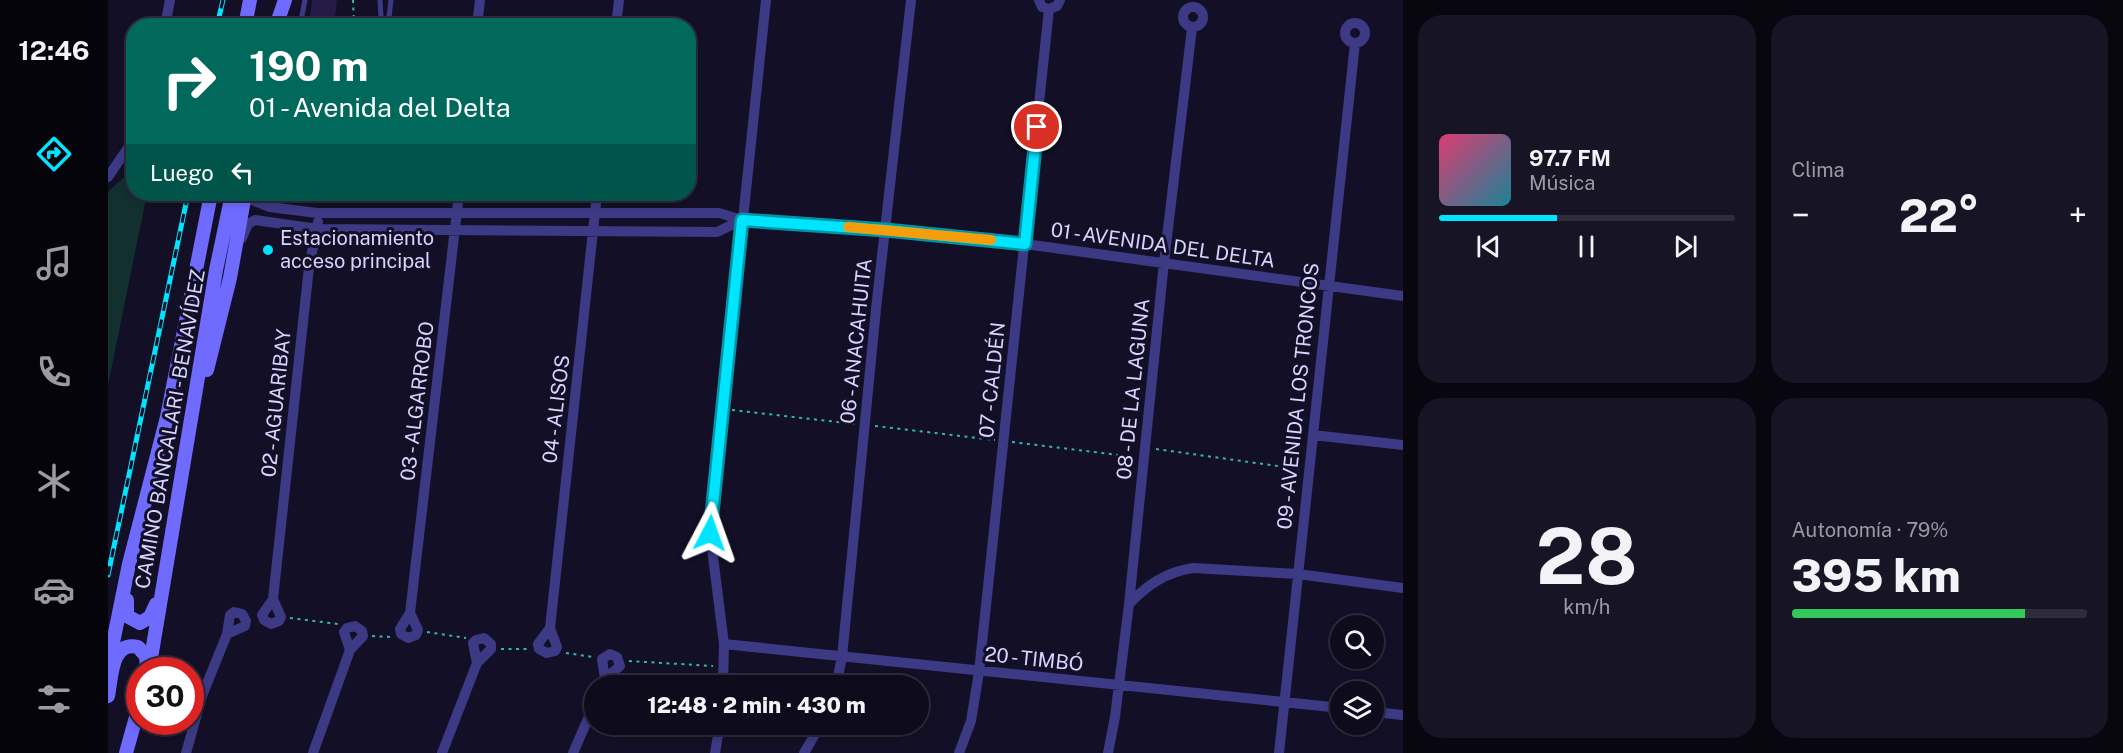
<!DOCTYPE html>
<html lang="es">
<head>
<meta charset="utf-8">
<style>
	body { margin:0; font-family:"Public Sans",sans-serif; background:#171425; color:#f1f3f6; height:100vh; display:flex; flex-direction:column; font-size:22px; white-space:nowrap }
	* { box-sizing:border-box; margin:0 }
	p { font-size:20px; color:#9b9ba3 }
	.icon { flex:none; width:33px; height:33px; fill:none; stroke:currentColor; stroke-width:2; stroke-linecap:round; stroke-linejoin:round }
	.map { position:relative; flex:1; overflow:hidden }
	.sheet { display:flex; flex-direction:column; gap:15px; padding:15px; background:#08060f; width:720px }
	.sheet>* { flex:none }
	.hud { position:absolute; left:18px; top:18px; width:570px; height:183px; border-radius:24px; box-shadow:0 3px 9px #0003,0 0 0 2px #2e2b3b; background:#00695c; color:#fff; overflow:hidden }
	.tools { position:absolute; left:1222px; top:615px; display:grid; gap:12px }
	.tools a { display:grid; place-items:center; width:54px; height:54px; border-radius:50%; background:#0e0b1c; box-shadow:0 3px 9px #0003,0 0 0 2px #2e2b3b; font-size:30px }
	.speed { position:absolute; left:18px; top:657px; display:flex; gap:12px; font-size:30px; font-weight:700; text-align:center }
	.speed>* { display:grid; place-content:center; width:78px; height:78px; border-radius:50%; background:#0e0b1c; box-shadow:0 3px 9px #0003,0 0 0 2px #2e2b3b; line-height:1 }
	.speed .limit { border:9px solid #d22; background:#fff; color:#111 }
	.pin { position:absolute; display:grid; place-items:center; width:51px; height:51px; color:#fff; margin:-26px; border:3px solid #fff; border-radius:50%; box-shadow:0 2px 6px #0007 }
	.me { position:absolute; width:66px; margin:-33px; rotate:4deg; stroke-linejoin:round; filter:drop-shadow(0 0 4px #0008) }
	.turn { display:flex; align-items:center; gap:21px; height:126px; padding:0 24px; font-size:27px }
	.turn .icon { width:78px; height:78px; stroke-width:2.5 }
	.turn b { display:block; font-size:42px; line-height:51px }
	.then { display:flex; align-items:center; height:57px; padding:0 24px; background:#0003; gap:12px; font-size:22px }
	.big { font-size:45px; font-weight:800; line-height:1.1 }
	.sheet .card { flex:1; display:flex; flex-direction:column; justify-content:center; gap:9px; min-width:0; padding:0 21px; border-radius:24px; background:#171425 }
	.sheet .dial { align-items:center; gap:0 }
	.dial b { font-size:78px; line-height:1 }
	.song { display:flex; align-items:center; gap:18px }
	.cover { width:72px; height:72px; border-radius:9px; background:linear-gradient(135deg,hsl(340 70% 55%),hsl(190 70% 35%)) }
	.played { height:6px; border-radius:3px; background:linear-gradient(90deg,#00e5ff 40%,#2e2b3b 40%) }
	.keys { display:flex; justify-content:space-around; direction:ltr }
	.heat { display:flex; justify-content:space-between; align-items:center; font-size:33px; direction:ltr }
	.charge { height:9px; border-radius:4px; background:linear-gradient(90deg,#34c759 79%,#2e2b3b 0) }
	.sheet .tiles { flex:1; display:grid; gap:15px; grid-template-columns:repeat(2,1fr) }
	.trip { position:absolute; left:476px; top:675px; width:345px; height:60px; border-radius:30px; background:#0e0b1c; box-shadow:0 3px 9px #0003,0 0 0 2px #2e2b3b; font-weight:800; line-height:60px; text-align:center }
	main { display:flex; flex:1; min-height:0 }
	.tabs { display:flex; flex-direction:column; width:108px; justify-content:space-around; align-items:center; background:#06040b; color:#9b9ba3 }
	.tabs .icon { width:42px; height:42px }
	.tabs .active { color:#00e5ff }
	.tabs b { font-size:27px; color:#f1f3f6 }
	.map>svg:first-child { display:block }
	.green { fill:#12302f }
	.building { fill:#241b47 }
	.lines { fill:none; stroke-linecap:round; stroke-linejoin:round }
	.path { stroke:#2fb8b0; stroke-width:2; stroke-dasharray:3 4.5; stroke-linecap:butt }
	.lane { stroke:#3d3a85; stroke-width:5 }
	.street { stroke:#3d3a85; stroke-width:10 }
	.secondary { stroke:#6f6bff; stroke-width:14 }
	.rail-casing { stroke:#00e5ff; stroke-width:5 }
	.rail { stroke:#130f26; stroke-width:3; stroke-dasharray:9; stroke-linecap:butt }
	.route-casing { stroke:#0095a6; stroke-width:15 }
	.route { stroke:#00e5ff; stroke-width:10 }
	.slow { stroke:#f59e0b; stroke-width:10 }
	.poi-dot { fill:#00e5ff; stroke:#130f26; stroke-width:2 }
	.labels { text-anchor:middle; stroke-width:6; stroke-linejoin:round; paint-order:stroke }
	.poi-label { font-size:20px; fill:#d9d4ff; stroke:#130f26; text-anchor:start }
	.street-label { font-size:20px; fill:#d9d4ff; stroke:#130f26 }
</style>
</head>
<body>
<main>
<nav class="tabs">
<b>12:46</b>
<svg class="icon active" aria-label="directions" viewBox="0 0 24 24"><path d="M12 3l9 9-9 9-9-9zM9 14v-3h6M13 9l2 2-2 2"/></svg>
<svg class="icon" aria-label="music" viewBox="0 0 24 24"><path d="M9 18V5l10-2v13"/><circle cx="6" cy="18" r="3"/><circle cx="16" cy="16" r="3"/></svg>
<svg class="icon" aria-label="phone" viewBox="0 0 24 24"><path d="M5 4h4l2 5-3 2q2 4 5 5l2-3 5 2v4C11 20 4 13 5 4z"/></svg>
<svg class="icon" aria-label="climate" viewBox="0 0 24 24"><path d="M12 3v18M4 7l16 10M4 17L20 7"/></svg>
<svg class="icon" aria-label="car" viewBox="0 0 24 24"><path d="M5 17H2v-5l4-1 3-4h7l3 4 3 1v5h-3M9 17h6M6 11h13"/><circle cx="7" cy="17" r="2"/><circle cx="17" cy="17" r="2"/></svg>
<svg class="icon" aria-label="filters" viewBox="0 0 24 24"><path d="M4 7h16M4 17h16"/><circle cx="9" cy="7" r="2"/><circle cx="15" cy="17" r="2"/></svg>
</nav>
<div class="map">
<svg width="1295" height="753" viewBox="0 0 1295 753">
	<rect width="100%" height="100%" fill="#130f26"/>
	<path class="green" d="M25 169 26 194H39L0 385V192Z"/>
	<path class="building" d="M204 0H229L226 26H201Z"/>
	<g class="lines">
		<path class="path" d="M245 0 246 26
			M624 410 747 424
			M767 426 887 440
			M904 442 1027 457
			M1048 449 1191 469
			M182 618 230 624
			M319 632 358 638
			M264 636 282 637
			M393 649H420
			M458 653 485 657
			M521 661 605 666"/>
		<path class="lane" d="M272 0 273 17 278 26
			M192 26 197 0
			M280 26 283 0"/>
		<path class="street" d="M931 0 934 7 941 9 949 6 952 0
			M1075 17a10 10 0 1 1 20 0a10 10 0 1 1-20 0Z
			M1237 33a10 10 0 1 1 20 0a10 10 0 1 1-20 0Z
			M57 26 62 0
			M369 26 372 0
			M508 26 511 0
			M0 177 26 139
			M136 197 162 207 209 213H611L634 220 778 230 917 244 1295 296
			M134 238 140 224 147 220 210 229 609 232 634 220
			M1205 435 1295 445
			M165 599 201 267 210 222
			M165 599 173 617 171 621 163 624 156 620 154 615Z
			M1021 604C1039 585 1058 572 1085 568L1190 574 1295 588
			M302 613 351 194
			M302 613 310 630 308 635 300 638 293 634 292 629Z
			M442 628 489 194
			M442 628 449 647 447 651 439 653 431 649 430 644Z
			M616 644 1233 708
			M502 654 509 657 512 666 497 679 494 659Z
			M615 686 616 644 602 533 658 0
			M728 686 734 657 768 309 803 0
			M1266 712 1295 715
			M78 753 94 696 119 634 122 615 126 612 134 614 138 621 137 626 119 634
			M205 753 242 650 255 636 254 631 247 626 239 628 236 632 242 650
			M334 753 369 663 383 649V644L376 638 368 640 365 643 369 663
			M465 753 486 705
			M607 753 612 724
			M696 753 713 724
			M851 753 863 721 871 672 941 9
			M1000 753 1007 717 1021 604 1056 262 1084 28
			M1171 753 1247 43"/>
		<path class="secondary" d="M137 26 142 0
			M168 26 177 0
			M99 370 122 278 137 194
			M19 600V616L32 623 42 617 48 604
			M0 667 21 564 59 417 103 194
			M41 670 108 270 124 194
			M0 696C4 676 3 641 30 647L38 656 39 668
			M18 753 32 703"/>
		<g class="rail-casing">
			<path id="rail" d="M109 26 115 0
				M0 575 80 194"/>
		</g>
		<use href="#rail" class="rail"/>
	</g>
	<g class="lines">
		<g class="route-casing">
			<path id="route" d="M602 533 634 220 778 230 917 244 929 127"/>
		</g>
		<use href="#route" class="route"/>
		<path class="slow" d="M740 227 883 240"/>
	</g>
	<circle class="poi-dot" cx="160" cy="250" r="6"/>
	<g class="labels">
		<g class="poi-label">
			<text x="172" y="245">Estacionamiento<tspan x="172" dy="23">acceso principal</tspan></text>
		</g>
		<g class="street-label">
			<text transform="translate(1055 245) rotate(8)" y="7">01 - AVENIDA DEL DELTA</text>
			<text transform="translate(748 341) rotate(-84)" y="7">06 - ANACAHUITA</text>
			<text transform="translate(884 380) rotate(-84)" y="7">07 - CALDÉN</text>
			<text transform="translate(1025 389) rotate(-84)" y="7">08 - DE LA LAGUNA</text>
			<text transform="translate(1190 396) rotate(-84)" y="7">09 - AVENIDA LOS TRONCOS</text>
			<text transform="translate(309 401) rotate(-83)" y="7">03 - ALGARROBO</text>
			<text transform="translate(168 403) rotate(-84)" y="7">02 - AGUARIBAY</text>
			<text transform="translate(448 409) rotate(-83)" y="7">04 - ALISOS</text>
			<text transform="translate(62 429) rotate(-80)" y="7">CAMINO BANCALARI - BENAVÍDEZ</text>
			<text transform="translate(926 659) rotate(6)" y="7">20 - TIMBÓ</text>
		</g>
	</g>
</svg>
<div class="tools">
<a><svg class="icon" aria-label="search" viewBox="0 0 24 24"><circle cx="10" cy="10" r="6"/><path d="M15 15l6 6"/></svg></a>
<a><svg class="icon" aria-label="layers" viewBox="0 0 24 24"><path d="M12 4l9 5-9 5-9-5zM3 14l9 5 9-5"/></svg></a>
</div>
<div class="speed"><div class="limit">30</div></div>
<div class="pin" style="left:929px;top:127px;background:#d93025"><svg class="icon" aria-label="arrive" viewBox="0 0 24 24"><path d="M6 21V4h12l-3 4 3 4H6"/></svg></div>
<svg class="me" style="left:602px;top:533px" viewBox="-20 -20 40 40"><path d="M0-17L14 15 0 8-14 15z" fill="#00e5ff" stroke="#fff" stroke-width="4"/></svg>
<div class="trip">12:48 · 2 min · 430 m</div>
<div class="hud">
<div class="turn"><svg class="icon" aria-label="right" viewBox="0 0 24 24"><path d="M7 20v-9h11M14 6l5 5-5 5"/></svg><div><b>190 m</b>01 - Avenida del Delta</div></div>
<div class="then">Luego<svg class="icon" aria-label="left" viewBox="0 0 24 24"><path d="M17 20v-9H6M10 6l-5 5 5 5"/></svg></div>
</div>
</div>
<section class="sheet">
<div class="tiles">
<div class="card">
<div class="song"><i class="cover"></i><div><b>97.7 FM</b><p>Música</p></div></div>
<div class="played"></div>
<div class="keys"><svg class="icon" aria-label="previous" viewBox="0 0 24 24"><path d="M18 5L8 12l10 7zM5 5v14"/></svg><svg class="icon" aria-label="pause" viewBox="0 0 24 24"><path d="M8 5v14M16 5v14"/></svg><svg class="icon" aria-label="next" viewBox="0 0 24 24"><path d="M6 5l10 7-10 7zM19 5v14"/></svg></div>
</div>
<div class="card"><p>Clima</p>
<div class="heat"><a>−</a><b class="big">22°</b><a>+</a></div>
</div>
<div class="card dial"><b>28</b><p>km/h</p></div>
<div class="card"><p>Autonomía · 79%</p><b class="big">395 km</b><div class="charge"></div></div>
</div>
</section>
</main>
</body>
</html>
